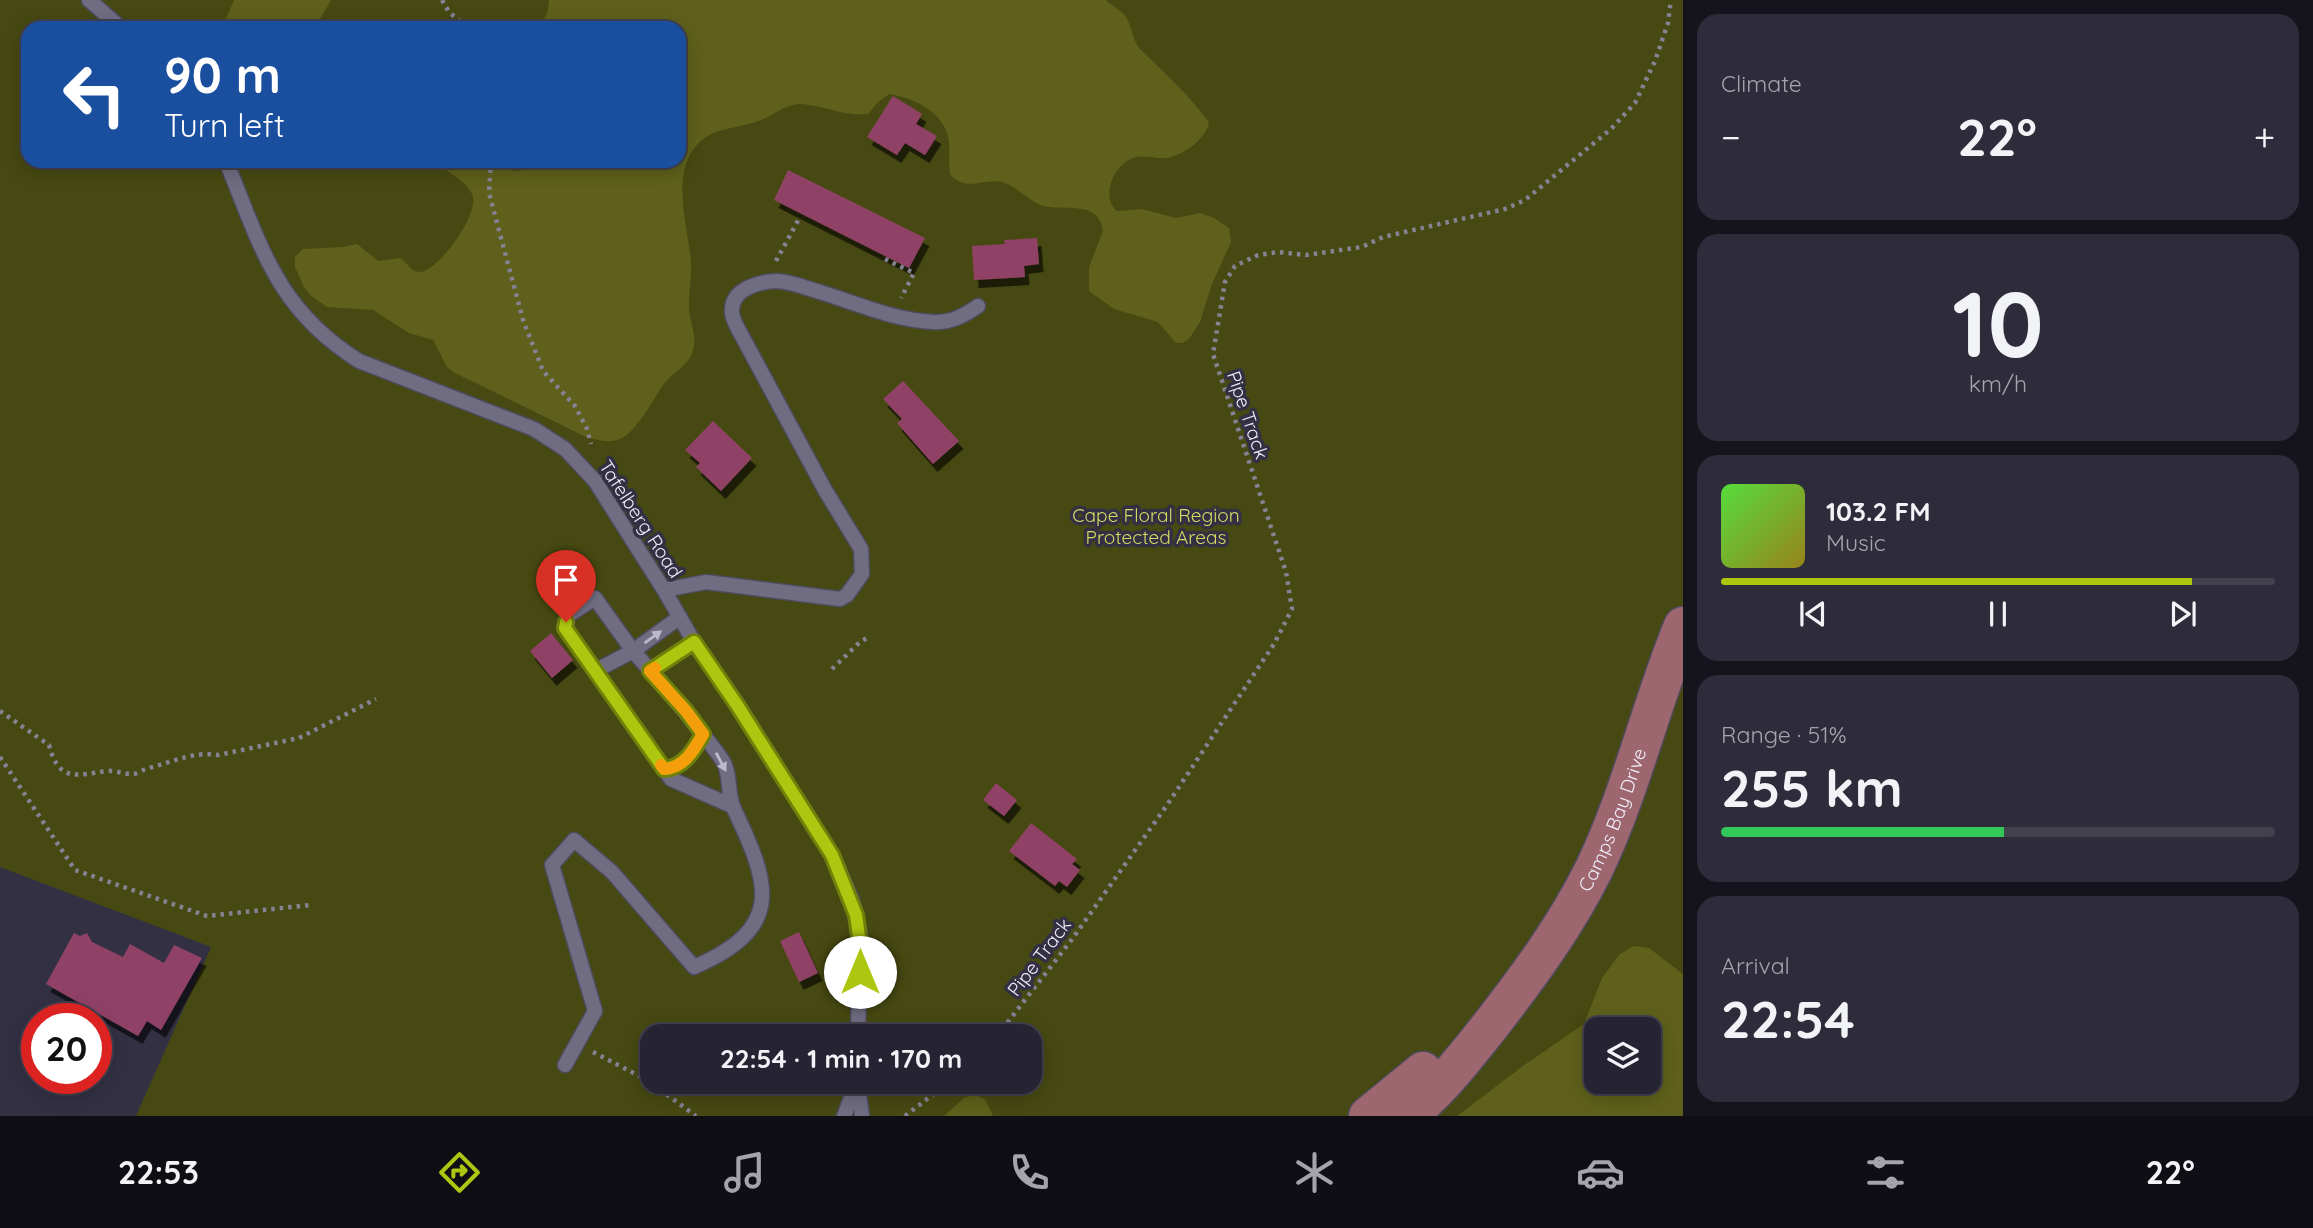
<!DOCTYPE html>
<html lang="en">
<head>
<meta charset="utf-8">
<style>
	body { margin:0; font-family:Quicksand,sans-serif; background:#2e2c3b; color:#f1f3f6; height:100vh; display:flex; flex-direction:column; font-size:26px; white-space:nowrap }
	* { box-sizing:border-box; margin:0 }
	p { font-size:23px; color:#a4a4ac }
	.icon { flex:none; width:38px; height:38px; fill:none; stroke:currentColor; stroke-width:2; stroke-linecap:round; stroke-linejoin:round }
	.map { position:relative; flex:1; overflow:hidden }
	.side { display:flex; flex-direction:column; gap:14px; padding:14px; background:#15141c; width:630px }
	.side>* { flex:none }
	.guide { position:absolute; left:21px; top:21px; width:665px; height:147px; border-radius:21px; box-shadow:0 4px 18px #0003,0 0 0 2px #42414e; background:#1a4fa0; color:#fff; overflow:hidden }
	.controls { position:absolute; left:1584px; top:1017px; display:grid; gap:14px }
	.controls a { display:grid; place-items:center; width:77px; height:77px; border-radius:14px; background:#262433; box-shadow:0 4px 18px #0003,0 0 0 2px #42414e; font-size:35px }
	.speed { position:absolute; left:21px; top:1003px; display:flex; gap:14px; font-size:35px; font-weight:700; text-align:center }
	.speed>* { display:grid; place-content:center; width:91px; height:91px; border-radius:50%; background:#262433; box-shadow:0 4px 18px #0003,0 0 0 2px #42414e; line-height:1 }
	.speed .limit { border:10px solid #d22; background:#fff; color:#111 }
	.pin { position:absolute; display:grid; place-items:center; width:60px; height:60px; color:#fff; margin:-72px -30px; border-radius:50% 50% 50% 0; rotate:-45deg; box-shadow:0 0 7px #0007 }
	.pin .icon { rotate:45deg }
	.me { position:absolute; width:77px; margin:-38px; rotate:0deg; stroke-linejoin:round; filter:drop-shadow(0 0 5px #0008) }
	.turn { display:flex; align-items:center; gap:24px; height:147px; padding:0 28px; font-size:32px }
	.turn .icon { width:91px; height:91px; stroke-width:2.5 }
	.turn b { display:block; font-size:49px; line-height:60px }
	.big { font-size:52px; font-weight:700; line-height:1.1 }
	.side .tile { flex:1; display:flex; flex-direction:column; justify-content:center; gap:10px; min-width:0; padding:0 24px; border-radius:21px; background:#2e2c3b }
	.side .dial { align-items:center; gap:0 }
	.dial b { font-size:91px; line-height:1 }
	.song { display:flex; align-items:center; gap:21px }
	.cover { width:84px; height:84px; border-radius:10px; background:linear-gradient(135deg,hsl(110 70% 55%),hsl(50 70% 35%)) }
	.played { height:7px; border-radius:4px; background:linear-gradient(90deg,#adc610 85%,#42414e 85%) }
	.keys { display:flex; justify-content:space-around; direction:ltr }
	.heat { display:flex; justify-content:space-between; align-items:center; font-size:38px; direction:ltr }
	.charge { height:10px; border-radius:5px; background:linear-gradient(90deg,#34c759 51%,#42414e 0) }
	.trip { position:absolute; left:640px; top:1024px; width:402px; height:70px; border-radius:21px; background:#262433; box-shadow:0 4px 18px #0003,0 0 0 2px #42414e; font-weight:700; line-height:70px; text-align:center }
	.tabs { display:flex; height:112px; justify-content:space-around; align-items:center; background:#0f0e14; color:#a4a4ac }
	.tabs .icon { width:49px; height:49px }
	.tabs .selected { color:#adc610 }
	.tabs b { font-size:32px; color:#f1f3f6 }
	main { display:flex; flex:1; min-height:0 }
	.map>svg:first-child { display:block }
	.green { fill:#474912; fill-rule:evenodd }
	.forest { fill:#5e601b; fill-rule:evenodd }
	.building { fill:#904266; filter:url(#shadow) }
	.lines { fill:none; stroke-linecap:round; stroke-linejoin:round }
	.service-casing { stroke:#4e4b5c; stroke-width:17 }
	.primary-casing { stroke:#4e4b5c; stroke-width:41 }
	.path { stroke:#848293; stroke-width:4.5; stroke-dasharray:3.5 5; stroke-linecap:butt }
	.service { stroke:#706d83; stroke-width:14 }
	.primary { stroke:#9e666f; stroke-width:38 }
	.oneway { fill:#bcbaca }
	.route-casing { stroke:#70810a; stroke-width:18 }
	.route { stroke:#adc610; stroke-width:12 }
	.slow { stroke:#f59e0b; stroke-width:12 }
	.labels { text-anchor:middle; stroke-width:7; stroke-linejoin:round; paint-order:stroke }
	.street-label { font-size:19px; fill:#efedfa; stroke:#333044 }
	.park-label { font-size:19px; fill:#d5da62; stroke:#333044 }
</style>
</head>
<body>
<main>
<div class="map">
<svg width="1683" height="1116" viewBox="0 0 1683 1116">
	<defs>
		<filter id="shadow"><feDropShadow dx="4.5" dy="8" stdDeviation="0" flood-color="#0009"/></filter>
	</defs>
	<rect width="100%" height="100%" fill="#333044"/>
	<path class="green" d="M0 0H1683V1116H136L211 947 0 867ZM28 28H679V161H28ZM1596 1029H1648V1082H1596ZM653 1036H1031V1082H653Z"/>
	<path class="forest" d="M234 0H331L315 28H222Z
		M549 0H1106C1112 7 1121 9 1126 17 1133 29 1132 41 1142 51 1166 74 1189 95 1209 122 1206 140 1182 156 1166 158 1155 159 1144 154 1133 158 1114 165 1100 196 1117 211L1142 209 1176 218 1200 213 1214 218 1229 228 1231 242 1212 284 1200 322 1189 339 1182 343H1176L1158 322 1114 309 1089 291V267L1103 231C1102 224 1099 217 1093 213 1082 205 1059 210 1044 206 1028 202 1018 186 1002 182 982 178 966 193 950 174 948 162 951 149 948 136 941 110 913 98 889 94L877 103 868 114C844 117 824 105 800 104 786 104 774 115 761 120 742 128 718 127 702 140 668 169 688 225 691 262 692 278 688 294 689 309 690 322 696 333 694 346 691 363 680 368 669 378 660 387 655 399 648 409 627 439 620 448 584 436L453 372 447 367 433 340 409 333 373 310 327 307 310 295 304 287 295 267V257L303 249 342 247 357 244 378 261 400 258C408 263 411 273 421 272 440 269 481 212 472 194 465 179 446 173 436 161 451 161 468 159 482 161 500 164 519 182 534 161H679V28H540L548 10Z
		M1633 946 1649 948 1683 974V1116H1457L1523 1066 1584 1024 1602 978 1619 955ZM1596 1029H1648V1082H1596Z
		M974 1095 985 1099 993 1116H944L964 1098Z"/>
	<path class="building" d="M893 96 922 114 916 124 937 136 925 155 905 143 897 155 867 137Z
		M788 170 925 238 909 268 774 200Z
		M1037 238 1039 264 1024 266 1025 277 974 280 972 246 1005 244 1004 240Z
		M903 381 959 441 933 464 897 423 902 419 883 399Z
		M713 421 752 458 721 491 696 467 700 463 685 450Z
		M551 633 573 660 552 678 530 651Z
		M996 783 1017 800 1004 816 983 800Z
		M1031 823 1077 859 1072 864 1080 870 1067 887 1059 881 1055 886 1009 851Z
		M799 932 818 973 799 982 780 941Z
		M74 933 80 936 87 933 92 942 123 957 130 944 164 963 174 945 202 958 161 1030 147 1021 138 1036 46 984Z"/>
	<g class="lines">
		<g class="service-casing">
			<path id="service" d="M89 0 121 28
				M226 161C261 246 276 309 359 361L534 429 565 449 595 481 664 590 694 642 737 704 832 855 852 900 860 935 858 1036
				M664 590 706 582 840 599 847 595 862 574 861 549 825 490 736 325C734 320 731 314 732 309 733 288 761 281 778 281 792 282 806 288 820 292 856 303 896 321 934 322 951 323 965 315 978 306
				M680 617 633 651 595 598 569 615 565 628 671 779 732 806
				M650 671 694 642
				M665 769C684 768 694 750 703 734
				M565 1065 595 1011 552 865 574 840 612 872 694 967C785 928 770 885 734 809 727 795 731 776 724 763 719 754 711 745 705 737 683 707 658 679 633 651L595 671
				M858 1086 862 1116
				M844 1116 857 1082"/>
		</g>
		<g class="primary-casing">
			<g id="primary">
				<path d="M1368 1116 1423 1071"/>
				<path id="s1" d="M1407 1116C1439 1092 1465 1057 1490 1026 1528 977 1565 927 1593 871 1631 793 1650 706 1683 626"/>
			</g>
		</g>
		<path class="path" d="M442 0 449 12 468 28
			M491 161 489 193 523 320 543 371 575 406 587 429 591 444
			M885 259 914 273 901 298
			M776 261 800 217
			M832 669 860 642 867 638
			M0 711 49 745C59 783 76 775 107 771 116 770 125 775 134 774 139 773 144 769 149 768 172 762 194 751 218 755L299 738 376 699
			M0 757 75 870 207 916 310 905
			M997 1036 1073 938 1167 805 1274 644 1292 609 1286 572 1213 354 1225 282 1235 266 1258 255 1278 252 1306 255 1362 247 1383 237 1505 209 1525 200 1611 129 1635 103 1655 61 1668 23 1671 0
			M593 1052 647 1080 696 1116
			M905 1116 949 1082"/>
		<use href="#service" class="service"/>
		<use href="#primary" class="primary"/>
	</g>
	<defs><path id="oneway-solid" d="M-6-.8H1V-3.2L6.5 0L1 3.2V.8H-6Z" transform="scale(1.75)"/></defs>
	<g class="oneway">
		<use href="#oneway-solid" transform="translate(653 637) rotate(-36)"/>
		<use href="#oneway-solid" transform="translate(721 762) rotate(62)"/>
	</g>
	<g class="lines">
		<g class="route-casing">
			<path id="route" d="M566 622 565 628 664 769C684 768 694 750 703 734L686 711 650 671 694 642 737 705 832 855 856 915 861 951 860 972"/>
		</g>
		<use href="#route" class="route"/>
		<path class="slow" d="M655 668 650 671 686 711 703 734C694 750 684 768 664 769L661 765"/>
	</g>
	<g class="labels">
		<g class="street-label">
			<text transform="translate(1248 415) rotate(71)" y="7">Pipe Track</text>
			<text transform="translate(641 519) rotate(57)" y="7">Tafelberg Road</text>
			<text dy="7" stroke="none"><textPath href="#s1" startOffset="364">Camps Bay Drive</textPath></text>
			<text transform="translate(1039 957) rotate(-53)" y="7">Pipe Track</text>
		</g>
		<g class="park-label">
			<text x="1156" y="522">Cape Floral Region<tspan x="1156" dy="22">Protected Areas</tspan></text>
		</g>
	</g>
</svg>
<div class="controls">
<a><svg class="icon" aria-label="layers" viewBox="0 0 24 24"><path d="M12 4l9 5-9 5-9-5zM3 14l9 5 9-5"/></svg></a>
</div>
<div class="speed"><div class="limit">20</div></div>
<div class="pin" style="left:566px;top:622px;background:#d93025"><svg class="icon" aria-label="arrive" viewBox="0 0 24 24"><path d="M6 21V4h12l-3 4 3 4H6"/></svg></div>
<svg class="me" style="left:860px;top:972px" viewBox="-20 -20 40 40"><circle r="19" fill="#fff"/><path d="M0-13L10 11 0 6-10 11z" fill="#adc610"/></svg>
<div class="trip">22:54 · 1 min · 170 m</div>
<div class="guide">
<div class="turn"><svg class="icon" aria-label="left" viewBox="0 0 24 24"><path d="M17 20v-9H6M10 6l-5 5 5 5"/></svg><div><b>90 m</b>Turn left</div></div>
</div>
</div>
<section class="side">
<div class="tile"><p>Climate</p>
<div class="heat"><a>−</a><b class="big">22°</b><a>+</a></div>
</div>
<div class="tile dial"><b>10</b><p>km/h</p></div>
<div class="tile">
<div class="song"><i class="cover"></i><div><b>103.2 FM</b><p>Music</p></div></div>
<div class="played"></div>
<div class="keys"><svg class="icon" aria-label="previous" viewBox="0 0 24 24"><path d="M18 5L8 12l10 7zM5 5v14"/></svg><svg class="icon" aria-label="pause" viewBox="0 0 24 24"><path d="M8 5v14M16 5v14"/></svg><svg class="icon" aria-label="next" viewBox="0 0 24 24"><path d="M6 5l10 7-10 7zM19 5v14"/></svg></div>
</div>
<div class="tile"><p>Range · 51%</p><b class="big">255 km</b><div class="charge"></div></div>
<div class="tile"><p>Arrival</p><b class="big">22:54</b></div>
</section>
</main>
<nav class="tabs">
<b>22:53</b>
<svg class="icon selected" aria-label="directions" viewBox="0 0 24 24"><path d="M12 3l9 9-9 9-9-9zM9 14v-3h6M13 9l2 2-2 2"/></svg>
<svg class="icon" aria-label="music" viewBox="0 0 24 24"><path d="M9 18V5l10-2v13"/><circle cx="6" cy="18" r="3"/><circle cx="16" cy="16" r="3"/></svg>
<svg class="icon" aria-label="phone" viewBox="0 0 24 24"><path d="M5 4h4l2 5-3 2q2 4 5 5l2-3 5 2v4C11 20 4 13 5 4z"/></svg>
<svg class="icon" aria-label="climate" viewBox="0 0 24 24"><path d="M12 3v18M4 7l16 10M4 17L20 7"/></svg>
<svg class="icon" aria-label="car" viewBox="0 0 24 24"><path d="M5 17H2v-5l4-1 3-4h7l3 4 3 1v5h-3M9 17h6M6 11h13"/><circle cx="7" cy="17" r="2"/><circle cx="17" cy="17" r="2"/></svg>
<svg class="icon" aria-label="filters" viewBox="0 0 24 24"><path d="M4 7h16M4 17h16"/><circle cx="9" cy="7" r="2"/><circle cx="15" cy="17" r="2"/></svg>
<b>22°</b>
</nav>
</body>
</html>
